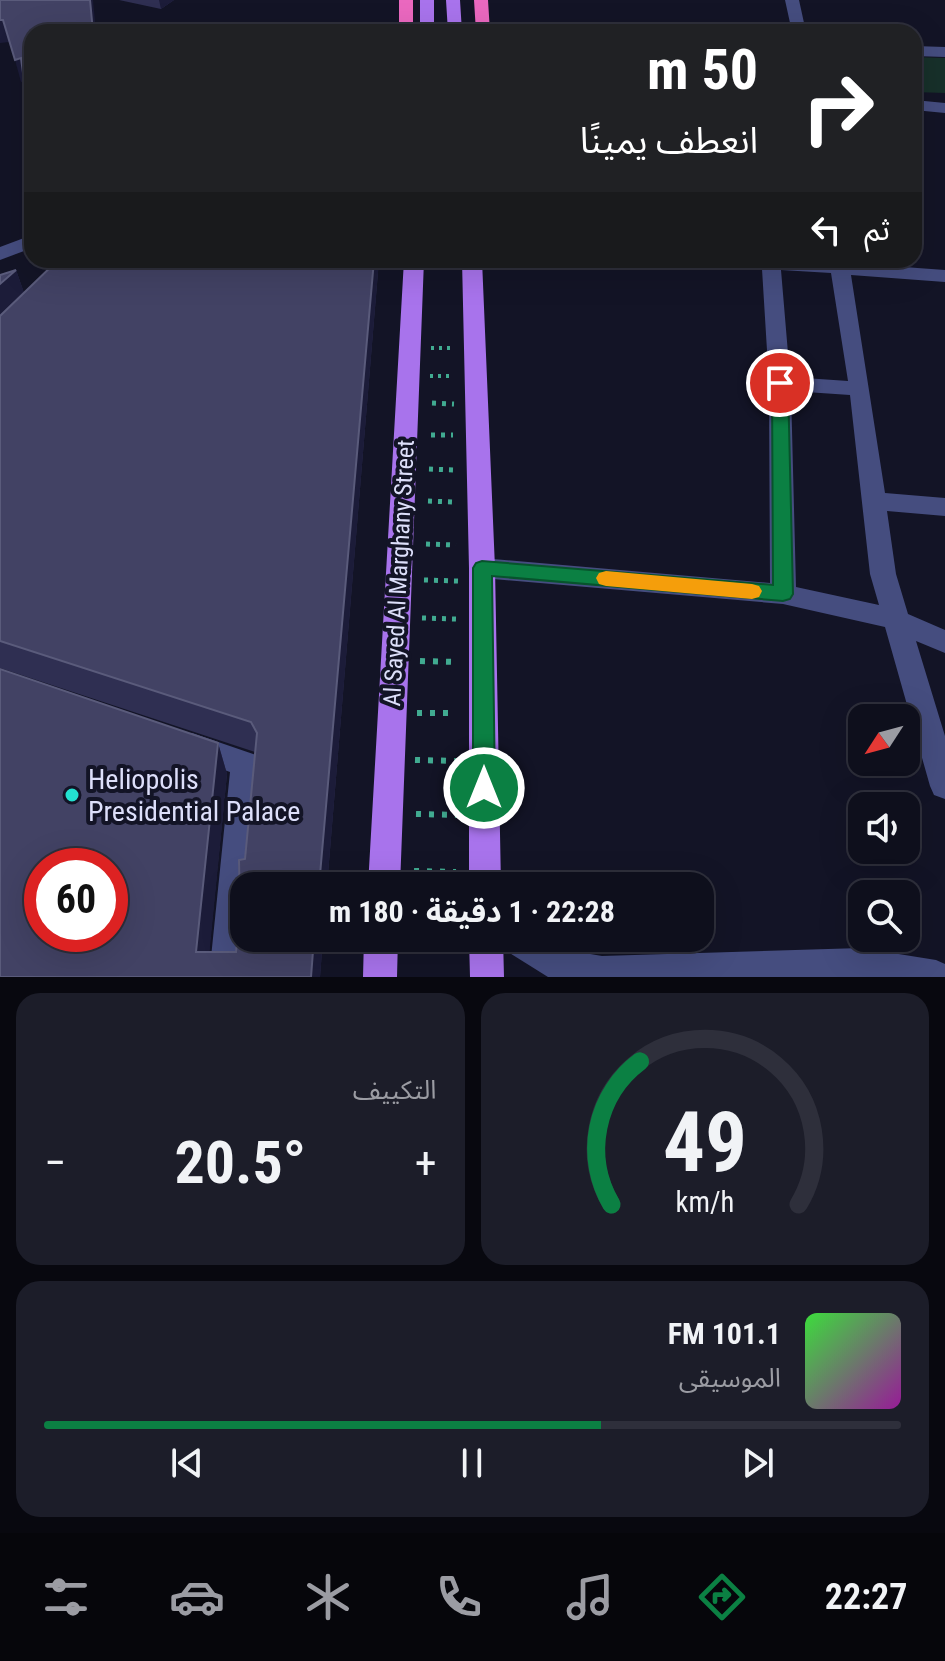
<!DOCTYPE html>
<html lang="ar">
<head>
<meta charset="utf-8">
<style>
	body { margin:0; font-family:"Roboto Condensed","Noto Sans Arabic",sans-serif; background:#1c1d29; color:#f1f3f6; direction:rtl; height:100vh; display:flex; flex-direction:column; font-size:30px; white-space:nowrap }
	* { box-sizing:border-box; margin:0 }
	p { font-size:26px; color:#9b9ca3 }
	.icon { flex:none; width:44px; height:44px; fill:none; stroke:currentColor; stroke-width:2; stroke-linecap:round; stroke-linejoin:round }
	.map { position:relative; height:977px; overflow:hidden; direction:ltr }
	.drawer { display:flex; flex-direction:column; gap:16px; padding:16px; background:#08080f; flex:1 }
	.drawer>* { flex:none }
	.guide { position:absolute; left:24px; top:24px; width:898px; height:244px; border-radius:24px; box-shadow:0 8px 32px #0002,0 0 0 2px #2e2f3b; direction:rtl; background:#202124; color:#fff; overflow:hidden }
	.needle { width:52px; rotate:234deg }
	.buttons { position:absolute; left:848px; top:704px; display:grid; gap:16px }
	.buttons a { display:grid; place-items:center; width:72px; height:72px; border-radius:16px; background:#0e0f1c; box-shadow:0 8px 32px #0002,0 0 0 2px #2e2f3b; font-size:40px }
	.speed { position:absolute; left:24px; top:848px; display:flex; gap:16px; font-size:40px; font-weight:700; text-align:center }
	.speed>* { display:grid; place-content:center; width:104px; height:104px; border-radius:50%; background:#0e0f1c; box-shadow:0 8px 32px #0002,0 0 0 2px #2e2f3b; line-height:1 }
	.speed .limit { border:12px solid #d22; background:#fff; color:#111 }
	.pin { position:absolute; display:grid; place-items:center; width:68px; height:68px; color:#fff; margin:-34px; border:4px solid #fff; border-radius:50%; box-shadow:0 2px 8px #0007 }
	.me { position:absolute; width:88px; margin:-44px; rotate:0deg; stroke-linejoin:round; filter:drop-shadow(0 0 6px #0008) }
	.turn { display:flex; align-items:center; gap:28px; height:168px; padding:0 32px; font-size:36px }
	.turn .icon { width:104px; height:104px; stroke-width:2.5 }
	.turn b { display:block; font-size:56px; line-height:68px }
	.then { display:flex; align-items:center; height:76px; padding:0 32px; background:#0003; gap:16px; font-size:30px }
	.big { font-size:60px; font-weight:700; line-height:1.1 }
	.drawer .widget { flex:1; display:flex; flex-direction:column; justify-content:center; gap:12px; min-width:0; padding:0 28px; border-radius:24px; background:#1c1d29 }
	.drawer .dial { align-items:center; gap:0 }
	.dial svg { height:208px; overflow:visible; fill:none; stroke:#2e2f3b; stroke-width:7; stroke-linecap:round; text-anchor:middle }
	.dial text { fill:#f1f3f6; stroke:none }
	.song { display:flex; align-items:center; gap:24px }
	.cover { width:96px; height:96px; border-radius:12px; background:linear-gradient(135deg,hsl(120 70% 55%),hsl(300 70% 35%)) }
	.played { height:8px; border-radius:4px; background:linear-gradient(90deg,#0b8043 65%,#2e2f3b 65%) }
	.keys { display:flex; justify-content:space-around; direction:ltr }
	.heat { display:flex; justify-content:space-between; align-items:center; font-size:44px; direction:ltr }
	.drawer .tiles { flex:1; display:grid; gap:16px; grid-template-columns:1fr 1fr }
	.widget:last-child { grid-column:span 2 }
	.trip { position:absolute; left:230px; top:872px; width:484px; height:80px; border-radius:24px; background:#0e0f1c; box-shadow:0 8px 32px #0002,0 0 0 2px #2e2f3b; font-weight:700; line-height:80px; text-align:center; direction:rtl }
	.tab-bar { display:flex; height:128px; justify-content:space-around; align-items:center; background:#06060b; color:#9b9ca3 }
	.tab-bar .icon { width:56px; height:56px }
	.tab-bar .active { color:#0b8043 }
	.tab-bar b { font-size:36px; color:#f1f3f6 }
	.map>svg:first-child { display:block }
	.green { fill:#17302a }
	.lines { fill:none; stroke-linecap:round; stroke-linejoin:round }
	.path-far2 { stroke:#41ab91; stroke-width:4; stroke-dasharray:3 5; stroke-linecap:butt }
	.path-far1 { stroke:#41ab91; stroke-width:5; stroke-dasharray:4 6; stroke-linecap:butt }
	.path { stroke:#41ab91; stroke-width:6; stroke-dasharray:5 8; stroke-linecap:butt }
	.minor { fill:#454d7f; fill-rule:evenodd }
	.major { fill:#a873ec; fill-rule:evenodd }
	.highway { fill:#ea68bf; fill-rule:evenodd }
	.wall { fill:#2f2f52 }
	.shaded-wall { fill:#1c1c39 }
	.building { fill:#424264; stroke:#5a5b7b; stroke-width:2; fill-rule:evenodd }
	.route { fill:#0b8043; stroke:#07532c; stroke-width:2 }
	.slow { fill:#f59e0b }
	.poi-dot { fill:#23e1d0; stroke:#131426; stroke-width:3 }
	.labels { text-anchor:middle; stroke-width:8; stroke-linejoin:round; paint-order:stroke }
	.street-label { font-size:24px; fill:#dddffa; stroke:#131426 }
	.near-poi-label { font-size:28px; fill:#dddffa; stroke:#131426; text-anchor:start }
</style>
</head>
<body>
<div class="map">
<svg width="945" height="977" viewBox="0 0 945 977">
	<rect width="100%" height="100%" fill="#131426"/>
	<path class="green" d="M914 57 945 58V93L914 92Z"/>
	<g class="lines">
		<path class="path-far2" d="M431 348H453
			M430 376H452"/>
		<path class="path-far1" d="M432 403 454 404
			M431 435H453
			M429 469 455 470
			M428 501 454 502
			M426 544 456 545
			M424 580 458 581
			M422 618 456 619"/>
		<path class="path" d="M420 661 458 662
			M417 713H455
			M415 760 457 761
			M416 814 458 815
			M414 871 456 872"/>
		<path class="minor" d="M785 0H799L806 32H792Z
			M914 46 945 47V57L914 56Z
			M914 100 945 103V113L914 110Z
			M32 235V248L0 260V247Z
			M809 260H849V263L945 270V282L851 275 885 493 945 498V516L887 511 896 574 908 614 945 630V653L916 641 945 736V799L934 795 930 786 885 627 783 604 482 578 473 575 469 568 473 561 482 558 770 583 769 383 762 269 473 267 466 265 464 260ZM781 270 831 273 848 381 790 377ZM791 391 850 395 870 574 879 605 796 587Z
			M192 733 256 755 261 764 251 886H244L246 938 243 977H209L230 772 182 755 177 746 182 737Z
			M498 938H543L561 949 602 956 861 948 936 960 945 964V977H548L503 949Z"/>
		<path class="major" d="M420 0H434V32H420Z
			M446 0H460L462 32H448Z
			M404 260H424L400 886H368Z
			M462 260H482L495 568 501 886H469V568Z
			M364 938H398L397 977H363Z
			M469 938H503L504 977H470Z"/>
		<path class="highway" d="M399 0H413V32H399Z
			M474 0H488L490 32H476Z"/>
	</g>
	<path class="wall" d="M119 0H174L161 9Z
		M58 260H379L327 886H244V938H323L320 977H0L218 743 227 774 209 952H236L255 752 0 668V275L16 270 24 293Z"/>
	<path class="shaded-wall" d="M90 0H93L96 32H93Z
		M159 0H174L161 9Z
		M0 20H3L9 42 0 43Z
		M21 58 28 81 21 82 15 60Z
		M28 110H32V126Z
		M374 260H379L327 886H319Z
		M16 270 27 301 0 327V284Z
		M218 743 227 774 207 977 196 952Z
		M314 938H323L320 977H311Z"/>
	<path class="building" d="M0 0H90L93 32H32V110H28L21 58 15 60 3 20H0Z
		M58 260H374L319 886H244V938H314L311 977H0V669L218 743 196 952H236L240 910 239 860 245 859 257 733 251 722 0 641V316ZM42 866H110V934H42Z
		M16 270 0 284V275Z"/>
	<path class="route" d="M780 377 788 383 793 594 790 599 783 601 492 576 495 788 492 795 484 798 476 795 473 788V568L476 563 482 561 773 585 772 383Z"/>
	<path class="slow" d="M606 571 752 584 759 586 762 591 759 597 752 599 606 586 599 584 596 578 599 573Z"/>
	<circle class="poi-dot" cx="72" cy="795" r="8"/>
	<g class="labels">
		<g class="street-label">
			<text transform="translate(399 573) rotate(-87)" y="8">Al Sayed Al Marghany Street</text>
		</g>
		<g class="near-poi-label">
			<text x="88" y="789">Heliopolis<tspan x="88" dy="32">Presidential Palace</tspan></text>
		</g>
	</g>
</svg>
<div class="buttons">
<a><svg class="needle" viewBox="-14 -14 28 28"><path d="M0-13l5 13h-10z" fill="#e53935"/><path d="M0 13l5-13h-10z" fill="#9b9ca3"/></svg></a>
<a><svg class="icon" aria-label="sound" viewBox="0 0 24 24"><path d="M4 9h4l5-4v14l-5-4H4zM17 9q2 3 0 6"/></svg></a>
<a><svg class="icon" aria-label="search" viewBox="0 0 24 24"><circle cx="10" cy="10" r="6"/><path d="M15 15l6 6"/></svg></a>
</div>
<div class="speed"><div class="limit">60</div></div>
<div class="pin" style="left:780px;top:383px;background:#d93025"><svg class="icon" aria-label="arrive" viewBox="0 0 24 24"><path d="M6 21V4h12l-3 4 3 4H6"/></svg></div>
<svg class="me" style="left:484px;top:788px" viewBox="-20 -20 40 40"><circle r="17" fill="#0b8043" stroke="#fff" stroke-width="3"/><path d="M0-11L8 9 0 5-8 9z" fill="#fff"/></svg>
<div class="trip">22:28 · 1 دقيقة · 180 m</div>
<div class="guide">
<div class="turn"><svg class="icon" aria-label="right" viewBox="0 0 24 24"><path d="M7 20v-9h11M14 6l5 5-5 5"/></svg><div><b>50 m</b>انعطف يمينًا</div></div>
<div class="then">ثم<svg class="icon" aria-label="left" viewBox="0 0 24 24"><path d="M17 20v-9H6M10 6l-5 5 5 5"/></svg></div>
</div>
</div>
<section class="drawer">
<div class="tiles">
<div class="widget dial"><svg viewBox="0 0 100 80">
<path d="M14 69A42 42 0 1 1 86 69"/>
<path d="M14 69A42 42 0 0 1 25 14" stroke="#0b8043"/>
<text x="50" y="56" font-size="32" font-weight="700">49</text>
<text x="50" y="72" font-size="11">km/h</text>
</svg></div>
<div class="widget"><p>التكييف</p>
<div class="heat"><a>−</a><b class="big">20.5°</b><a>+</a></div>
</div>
<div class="widget">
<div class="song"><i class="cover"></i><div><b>101.1 FM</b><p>الموسيقى</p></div></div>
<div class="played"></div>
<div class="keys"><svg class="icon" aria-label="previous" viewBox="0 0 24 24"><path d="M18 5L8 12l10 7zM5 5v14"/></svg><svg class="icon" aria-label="pause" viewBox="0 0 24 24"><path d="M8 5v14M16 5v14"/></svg><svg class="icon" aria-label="next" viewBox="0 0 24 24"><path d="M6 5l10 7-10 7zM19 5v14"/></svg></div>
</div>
</div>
</section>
<nav class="tab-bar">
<b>22:27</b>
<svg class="icon active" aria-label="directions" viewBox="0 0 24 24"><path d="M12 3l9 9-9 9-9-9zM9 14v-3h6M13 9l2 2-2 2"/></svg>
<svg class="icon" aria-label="music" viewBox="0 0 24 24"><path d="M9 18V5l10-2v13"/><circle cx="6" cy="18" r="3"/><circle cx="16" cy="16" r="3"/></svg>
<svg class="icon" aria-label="phone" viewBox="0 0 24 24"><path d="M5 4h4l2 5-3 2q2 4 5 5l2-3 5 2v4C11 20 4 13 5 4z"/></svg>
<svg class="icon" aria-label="climate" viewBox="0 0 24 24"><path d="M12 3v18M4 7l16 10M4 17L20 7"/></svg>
<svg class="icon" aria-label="car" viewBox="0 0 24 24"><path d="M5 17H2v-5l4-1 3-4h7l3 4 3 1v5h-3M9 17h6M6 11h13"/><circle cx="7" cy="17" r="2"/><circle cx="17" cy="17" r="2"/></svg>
<svg class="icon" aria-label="filters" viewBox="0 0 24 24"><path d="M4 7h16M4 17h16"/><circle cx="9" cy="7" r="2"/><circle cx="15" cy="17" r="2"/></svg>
</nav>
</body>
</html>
